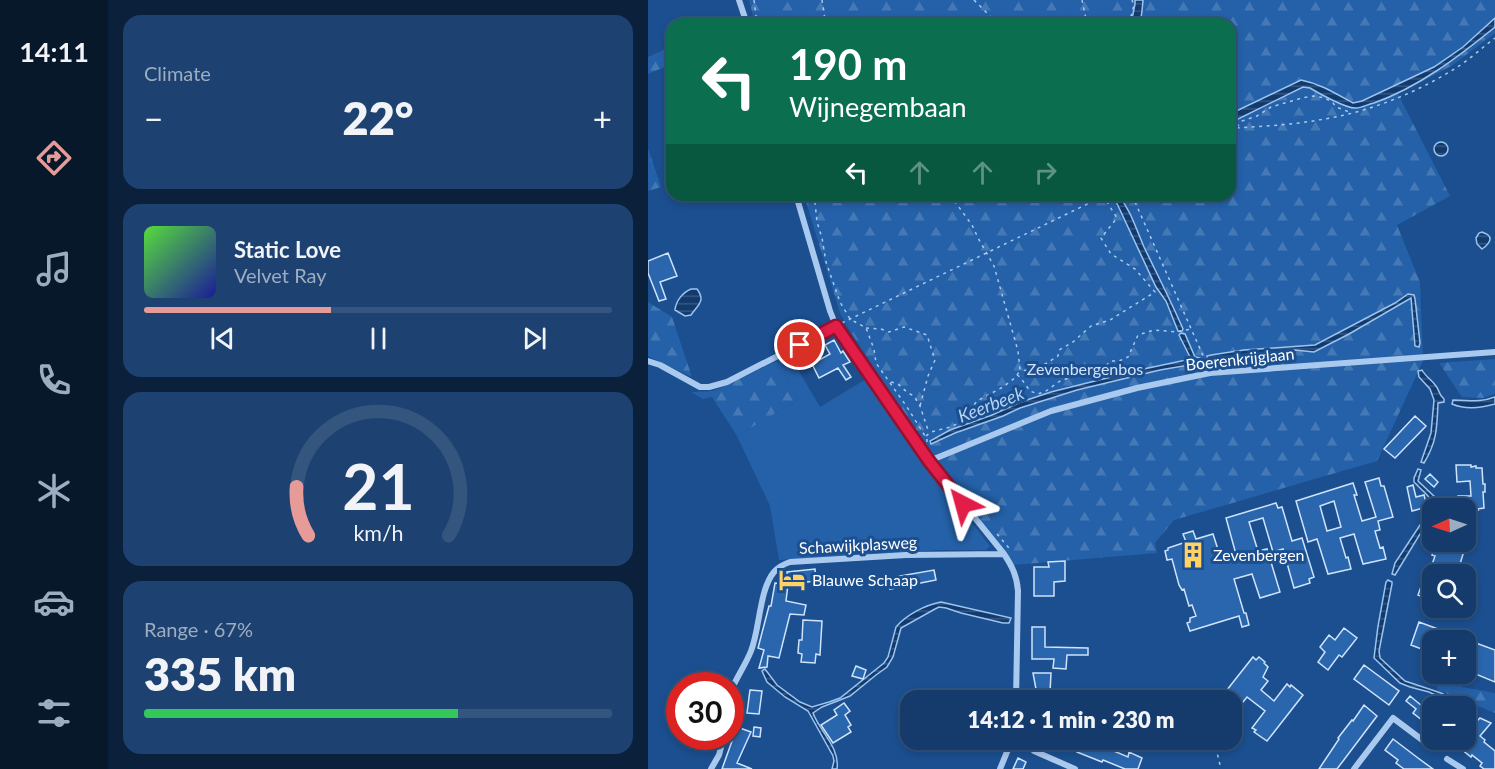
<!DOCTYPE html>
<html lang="en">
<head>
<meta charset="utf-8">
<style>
	body { margin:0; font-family:Lato,sans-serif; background:#1d4271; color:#f1f3f6; height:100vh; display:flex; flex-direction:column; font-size:22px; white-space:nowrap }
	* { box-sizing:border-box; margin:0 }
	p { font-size:20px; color:#9dadc1 }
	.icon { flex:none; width:33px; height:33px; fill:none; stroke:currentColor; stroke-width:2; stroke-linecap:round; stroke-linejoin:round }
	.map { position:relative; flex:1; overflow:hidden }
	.details { display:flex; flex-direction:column; gap:15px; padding:15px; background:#0b203b; width:540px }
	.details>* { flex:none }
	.hud { position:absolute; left:18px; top:18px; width:570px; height:183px; border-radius:18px; box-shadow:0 3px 9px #0003,0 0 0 2px #33557e; background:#0b6e4f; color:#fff; overflow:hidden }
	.needle { width:39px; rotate:267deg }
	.fabs { position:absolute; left:774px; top:498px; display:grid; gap:12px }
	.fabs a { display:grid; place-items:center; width:54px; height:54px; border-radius:12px; background:#143b6b; box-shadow:0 3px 9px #0003,0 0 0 2px #33557e; font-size:30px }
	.speed { position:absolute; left:18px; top:672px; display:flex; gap:12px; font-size:30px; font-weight:700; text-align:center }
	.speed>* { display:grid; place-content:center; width:78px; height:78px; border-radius:50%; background:#143b6b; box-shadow:0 3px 9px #0003,0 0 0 2px #33557e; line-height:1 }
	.speed .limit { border:9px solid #d22; background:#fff; color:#111 }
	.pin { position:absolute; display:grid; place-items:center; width:51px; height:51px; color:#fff; margin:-26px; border:3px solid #fff; border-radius:50%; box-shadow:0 2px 6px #0007 }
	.me { position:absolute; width:66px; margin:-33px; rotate:321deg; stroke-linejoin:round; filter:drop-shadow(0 0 4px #0008) }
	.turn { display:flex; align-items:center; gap:21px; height:126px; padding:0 24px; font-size:27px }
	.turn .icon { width:78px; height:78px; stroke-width:2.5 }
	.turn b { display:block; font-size:42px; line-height:51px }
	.lanes { display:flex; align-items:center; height:57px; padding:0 24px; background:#0003; justify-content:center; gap:30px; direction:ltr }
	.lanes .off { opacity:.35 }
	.big { font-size:45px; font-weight:800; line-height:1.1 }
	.details .card { flex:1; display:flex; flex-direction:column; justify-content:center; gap:9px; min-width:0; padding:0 21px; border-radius:18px; background:#1d4271 }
	.details .dial { align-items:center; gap:0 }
	.dial svg { height:156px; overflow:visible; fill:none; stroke:#33557e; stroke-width:7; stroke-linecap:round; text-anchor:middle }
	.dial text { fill:#f1f3f6; stroke:none }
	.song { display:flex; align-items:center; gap:18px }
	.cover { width:72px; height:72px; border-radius:9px; background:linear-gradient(135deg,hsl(110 70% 55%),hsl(240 70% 35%)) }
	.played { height:6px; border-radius:3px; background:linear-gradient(90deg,#e69b98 40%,#33557e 40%) }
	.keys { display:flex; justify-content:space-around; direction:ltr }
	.heat { display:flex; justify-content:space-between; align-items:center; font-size:33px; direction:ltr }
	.charge { height:9px; border-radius:4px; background:linear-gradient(90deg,#34c759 67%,#33557e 0) }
	.trip { position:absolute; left:252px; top:690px; width:342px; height:60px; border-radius:18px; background:#143b6b; box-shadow:0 3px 9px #0003,0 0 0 2px #33557e; font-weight:800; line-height:60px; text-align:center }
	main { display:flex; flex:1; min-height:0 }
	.dock { display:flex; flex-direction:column; width:108px; justify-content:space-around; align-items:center; background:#08182b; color:#9dadc1 }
	.dock .icon { width:42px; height:42px }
	.dock .on { color:#e69b98 }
	.dock b { font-size:27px; color:#f1f3f6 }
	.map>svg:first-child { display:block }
	.grass { fill:#2461a8 }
	.forest { fill:url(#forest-firs) }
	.water { fill:url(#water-rules); stroke:#9cc4f0; stroke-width:1.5 }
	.building { fill:#2a66ad; stroke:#cfe3fa; stroke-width:1.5; fill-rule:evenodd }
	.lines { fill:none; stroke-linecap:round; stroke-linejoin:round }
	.path { stroke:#a9c9ee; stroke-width:1.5; stroke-dasharray:3 4.5; stroke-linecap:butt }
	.minor { stroke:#a9c9ee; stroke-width:6 }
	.route-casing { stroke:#92132f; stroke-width:15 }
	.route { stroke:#e11d48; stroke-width:10 }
	.labels { text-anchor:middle; stroke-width:6; stroke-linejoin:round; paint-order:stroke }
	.street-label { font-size:16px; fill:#fff; stroke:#1b4f8f }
	.park-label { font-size:16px; fill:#cfe3fa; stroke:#1b4f8f }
	.poi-label { font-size:16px; fill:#fff; stroke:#1b4f8f; text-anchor:start }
	.water-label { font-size:18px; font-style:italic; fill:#b5d3f5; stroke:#1b4f8f }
</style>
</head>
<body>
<main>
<nav class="dock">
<b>14:11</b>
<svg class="icon on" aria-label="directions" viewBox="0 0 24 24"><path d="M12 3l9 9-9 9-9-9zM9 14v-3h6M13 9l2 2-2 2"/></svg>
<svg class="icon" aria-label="music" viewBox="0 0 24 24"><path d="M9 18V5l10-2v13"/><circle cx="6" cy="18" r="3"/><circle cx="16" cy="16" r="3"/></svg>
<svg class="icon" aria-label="phone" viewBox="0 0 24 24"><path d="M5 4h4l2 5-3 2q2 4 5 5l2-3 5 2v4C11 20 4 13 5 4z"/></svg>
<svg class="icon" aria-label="climate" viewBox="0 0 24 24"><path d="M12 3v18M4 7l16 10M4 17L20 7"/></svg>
<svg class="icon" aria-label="car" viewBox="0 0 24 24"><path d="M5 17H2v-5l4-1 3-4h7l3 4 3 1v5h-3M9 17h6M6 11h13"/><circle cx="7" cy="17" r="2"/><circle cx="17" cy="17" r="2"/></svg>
<svg class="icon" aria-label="filters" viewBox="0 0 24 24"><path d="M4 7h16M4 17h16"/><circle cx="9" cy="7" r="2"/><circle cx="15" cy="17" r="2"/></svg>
</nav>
<section class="details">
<div class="card"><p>Climate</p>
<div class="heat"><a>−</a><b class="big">22°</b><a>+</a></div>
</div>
<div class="card">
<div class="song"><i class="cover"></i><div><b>Static Love</b><p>Velvet Ray</p></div></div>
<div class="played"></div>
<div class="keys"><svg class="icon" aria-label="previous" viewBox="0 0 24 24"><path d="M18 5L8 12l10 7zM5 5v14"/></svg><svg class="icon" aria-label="pause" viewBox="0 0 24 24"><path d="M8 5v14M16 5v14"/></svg><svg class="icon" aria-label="next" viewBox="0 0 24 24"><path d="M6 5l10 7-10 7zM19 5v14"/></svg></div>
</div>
<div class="card dial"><svg viewBox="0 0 100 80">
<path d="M14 69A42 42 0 1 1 86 69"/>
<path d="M14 69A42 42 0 0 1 8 44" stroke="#e69b98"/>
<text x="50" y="56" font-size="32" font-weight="700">21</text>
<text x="50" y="72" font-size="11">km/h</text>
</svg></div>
<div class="card"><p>Range · 67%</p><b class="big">335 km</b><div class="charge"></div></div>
</section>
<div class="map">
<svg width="847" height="769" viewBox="0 0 847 769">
	<defs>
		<pattern id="forest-firs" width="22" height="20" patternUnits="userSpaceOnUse" patternTransform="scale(1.5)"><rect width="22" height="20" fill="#2461a8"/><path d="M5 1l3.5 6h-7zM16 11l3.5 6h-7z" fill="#4579b5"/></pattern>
		<pattern id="water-rules" width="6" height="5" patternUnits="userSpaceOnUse" patternTransform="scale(1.5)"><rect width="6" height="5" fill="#123a6d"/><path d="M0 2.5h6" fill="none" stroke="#365883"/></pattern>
	</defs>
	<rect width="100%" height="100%" fill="#1b4f8f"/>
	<path class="grass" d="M144 359 172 407 218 379 276 462 342 546 338 550H292L131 560 122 506 89 436 150 400 133 366Z"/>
	<path class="forest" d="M101 0H847V33L805 65 750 94 802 196 749 225 772 282 775 361 729 461 526 520 507 543 509 553 366 565 285 458 200 328 192 313 156 195H582V24H107Z
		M24 46V64L0 74V57Z
		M0 148 13 187 0 191Z
		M0 302 24 317 44 377 0 356Z
		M141 355 144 359 133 366 150 400 89 436 64 397 55 399 43 392 64 391 73 388Z
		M847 359V394L835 398 814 397 791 363Z
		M797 677 814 687 847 693V713L790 690 786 682Z"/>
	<path class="water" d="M487 0H495L494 11 492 24H483L487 4Z
		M847 18V27C810 57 771 87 726 103 720 104 714 108 708 108 699 109 670 93 662 88L655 87 582 123V114L653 80C673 84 688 94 705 103L714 101 786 67 815 47Z
		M786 149a7 7 0 1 1 14 0a7 7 0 1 1-14 0Z
		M465 195 471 196C483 211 488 229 496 247 509 274 523 301 535 329L534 331H530L518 301 508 287Z
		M834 232C836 233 839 234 840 235 846 240 837 247 834 249L829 244 828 238 831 233Z
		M43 289H49C58 301 50 305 43 315L37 316 27 310C28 301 34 293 43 289Z
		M760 294 766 295 767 299 772 343 771 347 767 346 763 298 701 334 666 352 647 350 595 355 569 361H560L559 356 563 355 596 350 667 345 747 303Z
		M533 333 537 334 547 357 552 358 553 363 512 370 429 390 372 408 355 416 307 433 283 444 282 441 302 430 344 415 373 402 403 392 491 370 543 359 531 335Z
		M774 370C778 377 784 380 788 386 792 391 790 394 796 399V402L790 403C789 427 789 442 776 463L773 462 783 433 786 400 782 389 771 377 770 371Z
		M847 397V404C833 408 818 410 804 404L805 400C821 400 832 403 847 397Z
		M770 469 773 470 770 481 789 499 786 508H784V513L780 521 747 575 744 574 747 563 776 519 784 503 780 496 766 482V478Z
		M740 580 744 582V584L731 651 732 658 757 681 793 693 817 706H810L781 692 762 687 752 683 726 658 730 626 738 582Z
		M293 602 363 618 361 623H355L313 613 298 608 291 607 287 609 253 628 245 657 239 667 228 675 202 696 174 707 165 713C172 732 192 747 189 769H184L186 761 185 756 160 711 137 697 119 682 114 671 117 669 129 685 152 702 164 707 181 702 192 698 236 663 240 657 248 627C258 615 277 605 293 602Z"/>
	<path class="building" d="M20 253 29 276 12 282 18 299 11 301 0 273V261Z
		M186 340 193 353 195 351 202 362 195 365 203 377 198 380 190 368 171 378 164 364 182 354 177 345Z
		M155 354 160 364 152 368 147 357Z
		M767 416 778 426 747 458 736 449Z
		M808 465H823V467L828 466V468H834L835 484H837V492H835L836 508 829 509 830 510 825 511V512L818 513V508H810V496H823L822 481 809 482Z
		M782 474 790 482 786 487 777 479Z
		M731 478 733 486H736L745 517 730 521 732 530 727 531 732 548 735 547 738 559 715 564 706 534 692 538 698 558 700 557 703 569 680 574 669 539 660 542 648 501 705 483 709 495H706L714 521 728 517 717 482ZM686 501 693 527 679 531 672 506Z
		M765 485 768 497 776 495 779 507 764 511 759 487Z
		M628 503 630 508 634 507 644 541 654 538 666 577 661 579 662 583 646 588 635 549 625 552 615 518 601 522 610 551 619 549 632 592 612 598 604 574 586 579 596 613H598L601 625 594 627 591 616 542 631 539 623 542 622V618L548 616 544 605 541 606 536 589 534 590 531 585 524 559 519 560 517 551 520 550V548L538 542 535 534 545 531 548 539 565 534 574 562 589 558 578 518Z
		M789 543 797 546V544L816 551 812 564 809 563 804 574H784V600L770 595 775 581 778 582 787 556 784 555Z
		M417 561V581L406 582V596H386V567H401L400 562Z
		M167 569 168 581 140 584 139 572Z
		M286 570 288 580 242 589 240 578Z
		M127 583 140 585 138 601 158 605 156 615 142 614 131 658 120 656 119 667 111 668 116 650 110 648 121 606H123Z
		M155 620 174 621 172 655 168 654 167 663 153 662 154 654 150 653 151 640H154Z
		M771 622 847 650V682L818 670V640H784V653L763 645Z
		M384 627H397V647L440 648V655H419L418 669 405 668 406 659H384Z
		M696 628 709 638 694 657 691 655 680 670 670 662 677 652 672 647 681 635 687 640Z
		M605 657 608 660 611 657 617 662 616 663 620 667 615 677 620 681 613 690 626 701 639 684 642 687 643 685 655 695 619 741 606 732 608 730 604 728 617 711 599 697 591 707 594 710 588 717 584 714V700H571Z
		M716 665 751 691 741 705 706 679Z
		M208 666 218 670 215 679 204 676Z
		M385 673H403L402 693 404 692 406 700H390Z
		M102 690 114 691 111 714 99 713Z
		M449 690 452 697 448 700H436Z
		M762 696 774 706 776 703 784 709V728L765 713 768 709 758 701Z
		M196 703 202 711 197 715 203 725 200 727 203 732 185 743 173 725 189 715 186 710Z
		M716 705 729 716 689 769H671L691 739 690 738 704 720 705 721Z
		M832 718 843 723 832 736 837 740 836 742 847 751V769H836L832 766 834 763 824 755 823 757 802 740H818V728L820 723 824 726Z
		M89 727 103 732 89 763 104 769H74Z
		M106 727 113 728 112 737 105 736Z
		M745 739 770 758 785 769H756L748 763 750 760 737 750Z
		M434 740H449L462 745 461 749 480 757 481 752 494 758 490 769H477L455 760 454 762 429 752Z
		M472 740H493L490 747Z
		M370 758 378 762 375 769H365Z"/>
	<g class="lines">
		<path class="path" d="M106 0 109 24
			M174 0 177 20 181 24
			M326 0 350 24
			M434 0 439 24
			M481 24 486 5 484 0
			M589 127 594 121 609 116 623 107 654 98 666 96 677 98 685 103 688 107 704 113
			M582 131 588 128C615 126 644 125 670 120 719 113 769 93 811 66 823 58 835 47 847 38
			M164 195 167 203 169 222 174 238 178 262 192 302 202 319 218 328 226 349 228 363 259 407 279 439V445
			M302 195 324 225 330 238 346 266 370 351 372 370 386 371 410 356 411 350 425 342 443 326 462 320 507 292 487 269 463 254 453 238 469 218 459 202V195
			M484 195 560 367
			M194 323 458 195
			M218 328 233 329 241 332 256 327 279 335 287 360 280 376 272 406
			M369 375 372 377 382 391 390 394 398 391 412 381 418 379 438 368 456 367 463 361H471L480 357 490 335 506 330 529 332 543 329
			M243 382 250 384 260 393 266 396 272 406 281 433
			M278 436 283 432 302 427 313 422 329 401 355 387 368 377 372 370
			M349 534 361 548
			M566 740 573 769"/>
		<path class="minor" d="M91 0 99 24
			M148 195 182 311 188 326 281 461 356 554C364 566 369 576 370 591L368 700
			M0 361 12 365 52 387H61L79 382 188 326
			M281 461 403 411 489 388 562 373 847 352
			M82 693C88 678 97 666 103 651 112 629 111 590 126 572 131 566 136 564 142 562L258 555 356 554
			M375 740 386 751 427 769
			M799 759 815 769
			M63 769 71 755 76 736
			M352 769 361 747 368 740
			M706 769 745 718 785 748"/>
	</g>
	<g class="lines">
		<g class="route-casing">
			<path id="route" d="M152 345 188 326 281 461 315 504"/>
		</g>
		<use href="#route" class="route"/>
	</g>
	<defs>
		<g id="building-bare" transform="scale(2.07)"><path d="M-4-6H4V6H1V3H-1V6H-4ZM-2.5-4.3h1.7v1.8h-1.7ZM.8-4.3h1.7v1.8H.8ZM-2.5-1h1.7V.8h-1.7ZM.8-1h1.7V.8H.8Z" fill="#ffd166" stroke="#1b4f8f" stroke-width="2.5" paint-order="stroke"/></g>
		<g id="hotel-bare" transform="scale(2.07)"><path d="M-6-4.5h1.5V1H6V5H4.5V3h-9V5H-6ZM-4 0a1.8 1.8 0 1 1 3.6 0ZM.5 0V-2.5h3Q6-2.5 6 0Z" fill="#ffd166" stroke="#1b4f8f" stroke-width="2.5" paint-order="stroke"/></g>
	</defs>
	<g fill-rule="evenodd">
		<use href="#building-bare" x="545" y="555"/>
		<use href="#hotel-bare" x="144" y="580"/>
	</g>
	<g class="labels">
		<g class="street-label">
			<text transform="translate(592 359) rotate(-6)" y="6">Boerenkrijglaan</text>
			<text transform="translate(210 545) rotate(-3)" y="6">Schawijkplasweg</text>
		</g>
		<g class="park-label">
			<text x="437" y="375">Zevenbergenbos</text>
		</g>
		<g class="poi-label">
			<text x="565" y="561">Zevenbergen</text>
			<text x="164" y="586">Blauwe Schaap</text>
		</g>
		<g class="water-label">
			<text transform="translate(343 405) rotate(-21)" y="6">Keerbeek</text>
		</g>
	</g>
</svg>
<div class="fabs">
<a><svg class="needle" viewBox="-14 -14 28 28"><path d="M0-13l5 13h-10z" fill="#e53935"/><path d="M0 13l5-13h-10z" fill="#9dadc1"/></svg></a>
<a><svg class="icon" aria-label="search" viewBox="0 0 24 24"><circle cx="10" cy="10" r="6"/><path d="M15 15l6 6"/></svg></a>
<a>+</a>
<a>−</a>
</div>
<div class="speed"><div class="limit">30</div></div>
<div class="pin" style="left:152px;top:345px;background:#d93025"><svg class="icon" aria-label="arrive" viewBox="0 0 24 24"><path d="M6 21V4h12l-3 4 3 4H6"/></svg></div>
<svg class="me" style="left:315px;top:504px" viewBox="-20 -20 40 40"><path d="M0-17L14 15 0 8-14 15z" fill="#e11d48" stroke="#fff" stroke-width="4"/></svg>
<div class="trip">14:12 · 1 min · 230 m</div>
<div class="hud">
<div class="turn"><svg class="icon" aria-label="left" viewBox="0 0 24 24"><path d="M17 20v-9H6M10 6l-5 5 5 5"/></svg><div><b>190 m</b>Wijnegembaan</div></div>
<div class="lanes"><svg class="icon" aria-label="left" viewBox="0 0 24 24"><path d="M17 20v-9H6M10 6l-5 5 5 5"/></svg><svg class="icon off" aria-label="ahead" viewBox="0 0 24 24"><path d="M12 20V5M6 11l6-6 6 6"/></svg><svg class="icon off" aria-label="ahead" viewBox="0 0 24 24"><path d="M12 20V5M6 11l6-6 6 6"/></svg><svg class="icon off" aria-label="right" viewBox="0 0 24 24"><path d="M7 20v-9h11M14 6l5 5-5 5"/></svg></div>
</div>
</div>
</main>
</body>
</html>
